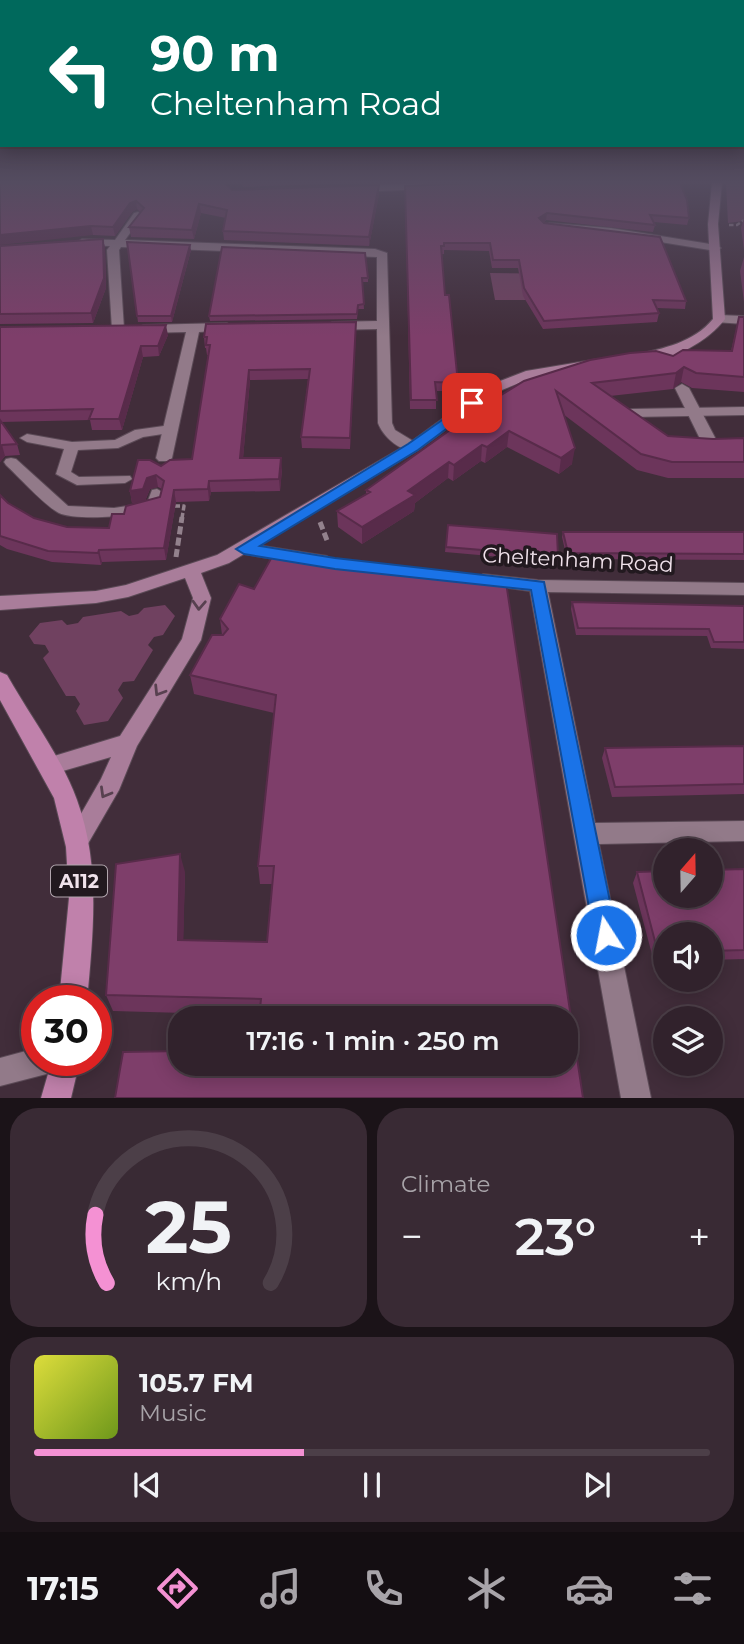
<!DOCTYPE html>
<html lang="en">
<head>
<meta charset="utf-8">
<style>
	body { margin:0; font-family:Montserrat,sans-serif; background:#392a34; color:#f1f3f6; height:100vh; display:flex; flex-direction:column; font-size:26px; white-space:nowrap }
	* { box-sizing:border-box; margin:0 }
	p { font-size:23px; color:#a8a4a9 }
	.icon { flex:none; width:38px; height:38px; fill:none; stroke:currentColor; stroke-width:2; stroke-linecap:round; stroke-linejoin:round }
	.map { position:relative; height:1098px; overflow:hidden }
	.details { display:flex; flex-direction:column; gap:10px; padding:10px; background:#1b1318; flex:1 }
	.details>* { flex:none }
	.guide { position:absolute; left:0px; top:0px; width:746px; height:147px; box-shadow:0 4px 18px #0003,0 0 0 2px #4c3f48; background:#00695c; color:#fff; overflow:hidden }
	.needle { width:46px; rotate:20deg }
	.buttons { position:absolute; left:653px; top:838px; display:grid; gap:14px }
	.buttons a { display:grid; place-items:center; width:70px; height:70px; border-radius:50%; background:#31222c; box-shadow:0 4px 18px #0003,0 0 0 2px #4c3f48; font-size:35px }
	.speed { position:absolute; left:21px; top:985px; display:flex; gap:14px; font-size:35px; font-weight:700; text-align:center }
	.speed>* { display:grid; place-content:center; width:91px; height:91px; border-radius:50%; background:#31222c; box-shadow:0 4px 18px #0003,0 0 0 2px #4c3f48; line-height:1 }
	.speed .limit { border:10px solid #d22; background:#fff; color:#111 }
	.pin { position:absolute; display:grid; place-items:center; width:60px; height:60px; color:#fff; margin:-30px; border-radius:14px; box-shadow:0 4px 10px #0006 }
	.me { position:absolute; width:77px; margin:-38px; rotate:349deg; stroke-linejoin:round; filter:drop-shadow(0 0 5px #0008) }
	.turn { display:flex; align-items:center; gap:24px; height:147px; padding:0 35px; font-size:32px }
	.turn .icon { width:91px; height:91px; stroke-width:2.5 }
	.turn b { display:block; font-size:49px; line-height:60px }
	.big { font-size:52px; font-weight:600; line-height:1.1 }
	.details .tile { flex:1; display:flex; flex-direction:column; justify-content:center; gap:10px; min-width:0; padding:0 24px; border-radius:28px; background:#392a34 }
	.details .dial { align-items:center; gap:0 }
	.dial svg { height:182px; overflow:visible; fill:none; stroke:#4c3f48; stroke-width:7; stroke-linecap:round; text-anchor:middle }
	.dial text { fill:#f1f3f6; stroke:none }
	.song { display:flex; align-items:center; gap:21px }
	.cover { width:84px; height:84px; border-radius:10px; background:linear-gradient(135deg,hsl(60 70% 55%),hsl(80 70% 35%)) }
	.played { height:7px; border-radius:4px; background:linear-gradient(90deg,#f491d3 40%,#4c3f48 40%) }
	.keys { display:flex; justify-content:space-around; direction:ltr }
	.heat { display:flex; justify-content:space-between; align-items:center; font-size:38px; direction:ltr }
	.details .tiles { flex:1; display:grid; gap:10px; grid-template-columns:1fr 1fr }
	.tile:last-child { grid-column:span 2 }
	.trip { position:absolute; left:168px; top:1006px; width:410px; height:70px; border-radius:28px; background:#31222c; box-shadow:0 4px 18px #0003,0 0 0 2px #4c3f48; font-weight:600; line-height:70px; text-align:center }
	.tabs { display:flex; height:112px; justify-content:space-around; align-items:center; background:#140e12; color:#a8a4a9 }
	.tabs .icon { width:49px; height:49px }
	.tabs .selected { color:#f491d3 }
	.tabs b { font-size:32px; color:#f1f3f6 }
	.map>svg:first-child { display:block }
	.green { fill:#704160 }
	.lines { fill:none; stroke-linecap:round; stroke-linejoin:round }
	.service-casing { stroke:#5b4a56; stroke-width:2 }
	.minor-casing { stroke:#5b4a56; stroke-width:2 }
	.secondary-casing { stroke:#5b4a56; stroke-width:2 }
	.primary-casing { stroke:#5b4a56; stroke-width:2 }
	.path-far2 { stroke:#93828d; stroke-width:2.5; stroke-dasharray:4.5 2.5; stroke-linecap:butt }
	.path-far1 { stroke:#93828d; stroke-width:3.5; stroke-dasharray:6 2.5; stroke-linecap:butt }
	.path { stroke:#93828d; stroke-width:5; stroke-dasharray:8 3.5; stroke-linecap:butt }
	.service { fill:#927a89; fill-rule:evenodd }
	.minor { fill:#927a89; fill-rule:evenodd }
	.secondary { fill:#a97d9a; fill-rule:evenodd }
	.primary { fill:#c081ab; fill-rule:evenodd }
	.wall { fill:#6c355b }
	.shaded-wall { fill:#582b4a }
	.building { fill:#7e3e6a; stroke:#582b4a; stroke-width:2 }
	.oneway { stroke:#584150 }
	.route { fill:#1a73e8; stroke:#114b97; stroke-width:2 }
	.labels { text-anchor:middle; stroke-width:7; stroke-linejoin:round; paint-order:stroke }
	.shield { fill:#22191f; stroke:#b2a6ae; stroke-width:2 }
	.shield-label { font-size:19px; font-weight:bold; fill:#f0e2eb }
	.street-label { font-size:21px; fill:#f0e2eb; stroke:#22191f }
</style>
</head>
<body>
<div class="map">
<svg width="744" height="1098" viewBox="0 0 744 1098">
	<rect width="100%" height="100%" fill="#412d3a"/>
	<path class="green" d="M726 183H744V221L728 223Z
		M490 273 579 274 587 300H495Z
		M165 605 175 616 163 635 154 637 148 645 153 650 134 681 123 682 118 690 123 698 108 721 84 725 76 711 80 704 75 696H66L43 658 49 652 45 645 34 644 29 636 40 623 62 620 67 625 78 623 83 617 121 611 129 616 138 614 144 608Z"/>
	<g class="lines">
		<g class="service-casing">
			<path id="service" d="M549 223 611 228 716 245 721 248 716 251 611 234 546 228 544 226Z
				M744 407V415L631 417 624 413 631 409Z
				M171 425 178 429 176 432 143 437 118 448 78 450 71 472 79 477 130 476 132 479 125 483 77 485 56 474 64 449 27 442 20 438 27 434 72 442 115 440 135 430Z
				M11 458 16 459 68 506 114 508 147 503 152 490 157 489 164 493 161 506C150 517 74 521 59 513 45 506 19 477 6 465L4 462 6 459Z"/>
		</g>
		<g class="minor-casing">
			<path id="minor" d="M422 183 434 186 429 189 356 192 351 189 356 186Z
				M138 212 143 215 125 240 375 249 387 253 392 423 395 430 418 444 421 447 418 450C402 454 383 437 378 423L377 329 332 330 326 326 332 322 377 321V257L121 247 119 250 124 329 118 333 112 329 107 250 110 246 82 245 77 242 82 239 115 240 134 213Z
				M719 315 744 316V324L715 322V316Z
				M227 323 233 327 232 330 199 332 172 458 169 461H159L156 458 186 332 143 333 137 329 143 325Z
				M682 384 689 388 721 449 718 452H708L705 449 675 388Z
				M244 543 327 556 336 562 327 568 238 553 235 549Z
				M483 574 538 580 744 583V595L548 592 595 823 744 821V841L599 844 651 1098H621L530 591 477 584 474 580Z
				M37 1048V1060H66L62 1070 0 1086V1058Z"/>
		</g>
		<g class="secondary-casing">
			<path id="secondary" d="M712 183H722L718 224 725 319C708 342 665 366 635 361V355C664 348 693 343 713 319L708 224Z
				M598 359 605 363 603 366 529 379 497 392 418 450 229 563 201 573 211 598 201 640 137 746 119 790 86 847 78 851 70 847 66 840 101 779 111 757 49 775 41 772 38 766 41 760 120 736 182 639 193 598 185 578 128 597 96 603 0 610V596L96 591 126 585 217 555 408 444 487 386 526 371Z"/>
		</g>
		<g class="primary-casing">
			<path id="primary" d="M0 672 7 675C30 716 61 756 77 800 101 865 93 934 87 1001H59L69 898 66 847 54 798 0 700Z
				M52 1060H80L71 1098H41Z"/>
		</g>
		<path class="path-far2" d="M729 225H737L744 220"/>
		<path class="path-far1" d="M174 506H184L182 518"/>
		<path class="path" d="M320 522 328 543
			M176 557 182 517"/>
		<use href="#service" class="service"/>
		<use href="#minor" class="minor"/>
		<use href="#secondary" class="secondary"/>
		<use href="#primary" class="primary"/>
	</g>
	<path class="wall" d="M0 183 228 186 232 190 379 194 369 246 224 240 223 231 226 218 201 213 194 239 131 237 129 227 140 212 137 209 132 212 115 236 93 235Z
		M242 183H347L243 187Z
		M405 186 689 218 687 225 654 222 655 225 653 232 546 220 543 223 686 301 685 309 657 308 659 313 657 322 543 329 523 296 518 268H492L489 251 444 250V254H442L445 295 458 383 457 391H436V409H410Z
		M744 218V250L741 228Z
		M103 239 105 248 106 288 93 323 0 324V246Z
		M127 242 191 250 172 322H138Z
		M222 247 368 278V282H362L364 309H358L357 319 210 321 209 316Z
		M744 257V302L740 271Z
		M739 317H744V392L692 388 681 382 673 389 610 396 668 436 713 439 744 438V478H668L637 470 563 414 572 464 559 474 507 447 485 463 481 461 453 481 448 478 415 503 414 511 362 544 338 527 337 511 366 494V490L447 432V428L524 381 673 356 731 351Z
		M356 322 350 449 302 448 301 437 308 379 250 380 243 458 282 469 280 491 211 492 209 501 176 502 166 560 102 562 101 565 52 562 7 549 0 545V495L8 503 34 518 67 527 109 528 124 514 160 497 162 489 158 487 150 489 145 501 132 503 130 491 161 466 192 459 208 355H207L206 348H205L204 337Z
		M0 327 168 335 159 356 143 357 122 430H92L90 420 1 422 17 444 20 455 5 456 0 462Z
		M448 525 558 556 557 562 445 552Z
		M563 532H744V560L567 559 562 537Z
		M572 602 744 606V649L711 648 707 636 576 635 571 609Z
		M220 619 565 1064 260 1015 113 1011 106 995 185 872 183 940 267 942 272 884H260L258 866 274 713 194 694 190 675 222 635Z
		M744 746V794L612 797 602 758 605 748Z
		M744 869V959L710 960V934H665V962H654L633 883 637 872Z"/>
	<path class="shaded-wall" d="M379 185V194L369 246V237Z
		M136 201 137 209 132 212 115 236 113 227 130 203Z
		M199 204 201 213 194 239 192 230Z
		M547 213 546 220 538 226 539 218Z
		M91 226 93 235 0 245V235Z
		M103 239 105 248 106 288 93 323 91 313Z
		M190 245 191 250 172 322 171 316Z
		M356 322V332L350 449V438Z
		M166 325 168 335 159 356 158 346Z
		M141 346 143 357 122 430 119 419Z
		M684 367 681 382 673 389 676 373Z
		M249 370 250 380 242 470 240 458Z
		M509 431 507 447 485 463 487 447Z
		M2 445 5 456 0 462V448Z
		M482 445 481 461 453 481 454 465Z
		M575 448 572 464 559 474 561 458Z
		M281 458 282 469 280 491 279 479Z
		M449 462 448 478 415 503 414 511 362 544V527L408 491Z
		M156 475 158 487 150 489 145 501 132 503 130 491 147 478Z
		M209 481 211 492 209 501 208 489Z
		M174 490 176 502 166 560 164 548Z
		M99 550 102 562 101 565 98 553Z
		M180 854 185 872 183 957 178 940Z"/>
	<path class="building" d="M0 183H225L232 190 379 185 369 237 223 231 227 210 199 204 192 230 129 227 144 208 136 201 130 203 113 227 91 226 0 235Z
		M474 183H680L687 200 689 218 650 215 655 225 547 213 539 218 544 223 660 237 686 301 653 300 659 313 544 321 524 288 519 260H493L490 243H444V246H441L445 295H449L458 383 435 382 437 400H411L405 186Z
		M103 239 104 278 91 313 0 314V246Z
		M127 242 190 245 171 316H137Z
		M222 247 365 253 368 278H362L364 304 358 305 357 314 209 316Z
		M739 317H744V377L696 373 684 367 676 373 592 383 668 436 713 439 744 438V462H672L641 454 556 391 575 448 561 458 509 431 487 447 482 445 454 465 449 462 408 491 415 495 362 527 337 511 370 492 366 490 450 430 447 428 524 381 590 360 630 353 656 351 673 356 683 350 732 351Z
		M356 322 350 438 301 437 310 369 249 370 240 458H281L279 479 209 481 208 489 174 490 164 548 99 550 98 553 48 551 0 536V495L8 503 34 518 67 527 109 528 112 514H124L126 506 160 497 164 481 156 475 147 478 143 489 130 491 138 460H150L161 466 170 460 192 459 210 345H206L207 337H204L206 324Z
		M166 325 158 346H141L119 419H89L93 409 0 411V327Z
		M0 420 17 444 2 445 0 448Z
		M448 525 557 534 558 556 446 547Z
		M563 532H744V554L568 553Z
		M273 555 506 582 583 1098H115L123 1052 180 1051V1064H565V1018H259L261 999 106 995 116 864 180 854 178 940 267 942 274 866H258L276 695 190 675 212 635H223L228 629 220 619 239 584 254 589Z
		M572 602 744 606V642H714L709 629 578 628Z
		M744 746V784L615 787 605 748Z
		M744 869V950L710 951V934H665V952L658 953 637 872 665 871V896H710V870Z"/>
	<defs><path id="oneway-chevron" d="M-2-3.5L2.5 0L-2 3.5" fill="none" stroke-width="1.6" stroke-linecap="round" stroke-linejoin="round" transform="scale(1.75)"/></defs>
	<g class="oneway">
		<use href="#oneway-chevron" transform="translate(199 605) rotate(93)"/>
		<use href="#oneway-chevron" transform="translate(159 691) rotate(122)"/>
		<use href="#oneway-chevron" transform="translate(105 793) rotate(120)"/>
	</g>
	<linearGradient id="sky" x2="0" y2="1"><stop stop-color="#241920"/><stop offset="0.54" stop-color="#544c60"/><stop offset="1" stop-color="#544c60" stop-opacity="0"/></linearGradient>
	<rect width="744" height="337" fill="url(#sky)"/>
	<path class="route" d="M472 399 479 403 477 406 418 450 260 546 335 558 544 582 617 935 614 943 606 947 597 943 594 935 531 590 335 569 244 554 236 549 408 444Z"/>
	<g class="labels">
		<rect class="shield" x="51" y="865.5" width="56" height="31" rx="5"/>
		<g class="shield-label">
			<text x="79" y="888">A112</text>
		</g>
		<g class="street-label">
			<text transform="translate(578 560) rotate(3)" y="7">Cheltenham Road</text>
		</g>
	</g>
</svg>
<div class="buttons">
<a><svg class="needle" viewBox="-14 -14 28 28"><path d="M0-13l5 13h-10z" fill="#e53935"/><path d="M0 13l5-13h-10z" fill="#a8a4a9"/></svg></a>
<a><svg class="icon" aria-label="sound" viewBox="0 0 24 24"><path d="M4 9h4l5-4v14l-5-4H4zM17 9q2 3 0 6"/></svg></a>
<a><svg class="icon" aria-label="layers" viewBox="0 0 24 24"><path d="M12 4l9 5-9 5-9-5zM3 14l9 5 9-5"/></svg></a>
</div>
<div class="speed"><div class="limit">30</div></div>
<div class="pin" style="left:472px;top:403px;background:#d93025"><svg class="icon" aria-label="arrive" viewBox="0 0 24 24"><path d="M6 21V4h12l-3 4 3 4H6"/></svg></div>
<svg class="me" style="left:606px;top:935px" viewBox="-20 -20 40 40"><circle r="17" fill="#1a73e8" stroke="#fff" stroke-width="3"/><path d="M0-11L8 9 0 5-8 9z" fill="#fff"/></svg>
<div class="trip">17:16 · 1 min · 250 m</div>
<div class="guide">
<div class="turn"><svg class="icon" aria-label="left" viewBox="0 0 24 24"><path d="M17 20v-9H6M10 6l-5 5 5 5"/></svg><div><b>90 m</b>Cheltenham Road</div></div>
</div>
</div>
<section class="details">
<div class="tiles">
<div class="tile dial"><svg viewBox="0 0 100 80">
<path d="M14 69A42 42 0 1 1 86 69"/>
<path d="M14 69A42 42 0 0 1 9 39" stroke="#f491d3"/>
<text x="50" y="56" font-size="32" font-weight="700">25</text>
<text x="50" y="72" font-size="11">km/h</text>
</svg></div>
<div class="tile"><p>Climate</p>
<div class="heat"><a>−</a><b class="big">23°</b><a>+</a></div>
</div>
<div class="tile">
<div class="song"><i class="cover"></i><div><b>105.7 FM</b><p>Music</p></div></div>
<div class="played"></div>
<div class="keys"><svg class="icon" aria-label="previous" viewBox="0 0 24 24"><path d="M18 5L8 12l10 7zM5 5v14"/></svg><svg class="icon" aria-label="pause" viewBox="0 0 24 24"><path d="M8 5v14M16 5v14"/></svg><svg class="icon" aria-label="next" viewBox="0 0 24 24"><path d="M6 5l10 7-10 7zM19 5v14"/></svg></div>
</div>
</div>
</section>
<nav class="tabs">
<b>17:15</b>
<svg class="icon selected" aria-label="directions" viewBox="0 0 24 24"><path d="M12 3l9 9-9 9-9-9zM9 14v-3h6M13 9l2 2-2 2"/></svg>
<svg class="icon" aria-label="music" viewBox="0 0 24 24"><path d="M9 18V5l10-2v13"/><circle cx="6" cy="18" r="3"/><circle cx="16" cy="16" r="3"/></svg>
<svg class="icon" aria-label="phone" viewBox="0 0 24 24"><path d="M5 4h4l2 5-3 2q2 4 5 5l2-3 5 2v4C11 20 4 13 5 4z"/></svg>
<svg class="icon" aria-label="climate" viewBox="0 0 24 24"><path d="M12 3v18M4 7l16 10M4 17L20 7"/></svg>
<svg class="icon" aria-label="car" viewBox="0 0 24 24"><path d="M5 17H2v-5l4-1 3-4h7l3 4 3 1v5h-3M9 17h6M6 11h13"/><circle cx="7" cy="17" r="2"/><circle cx="17" cy="17" r="2"/></svg>
<svg class="icon" aria-label="filters" viewBox="0 0 24 24"><path d="M4 7h16M4 17h16"/><circle cx="9" cy="7" r="2"/><circle cx="15" cy="17" r="2"/></svg>
</nav>
</body>
</html>
